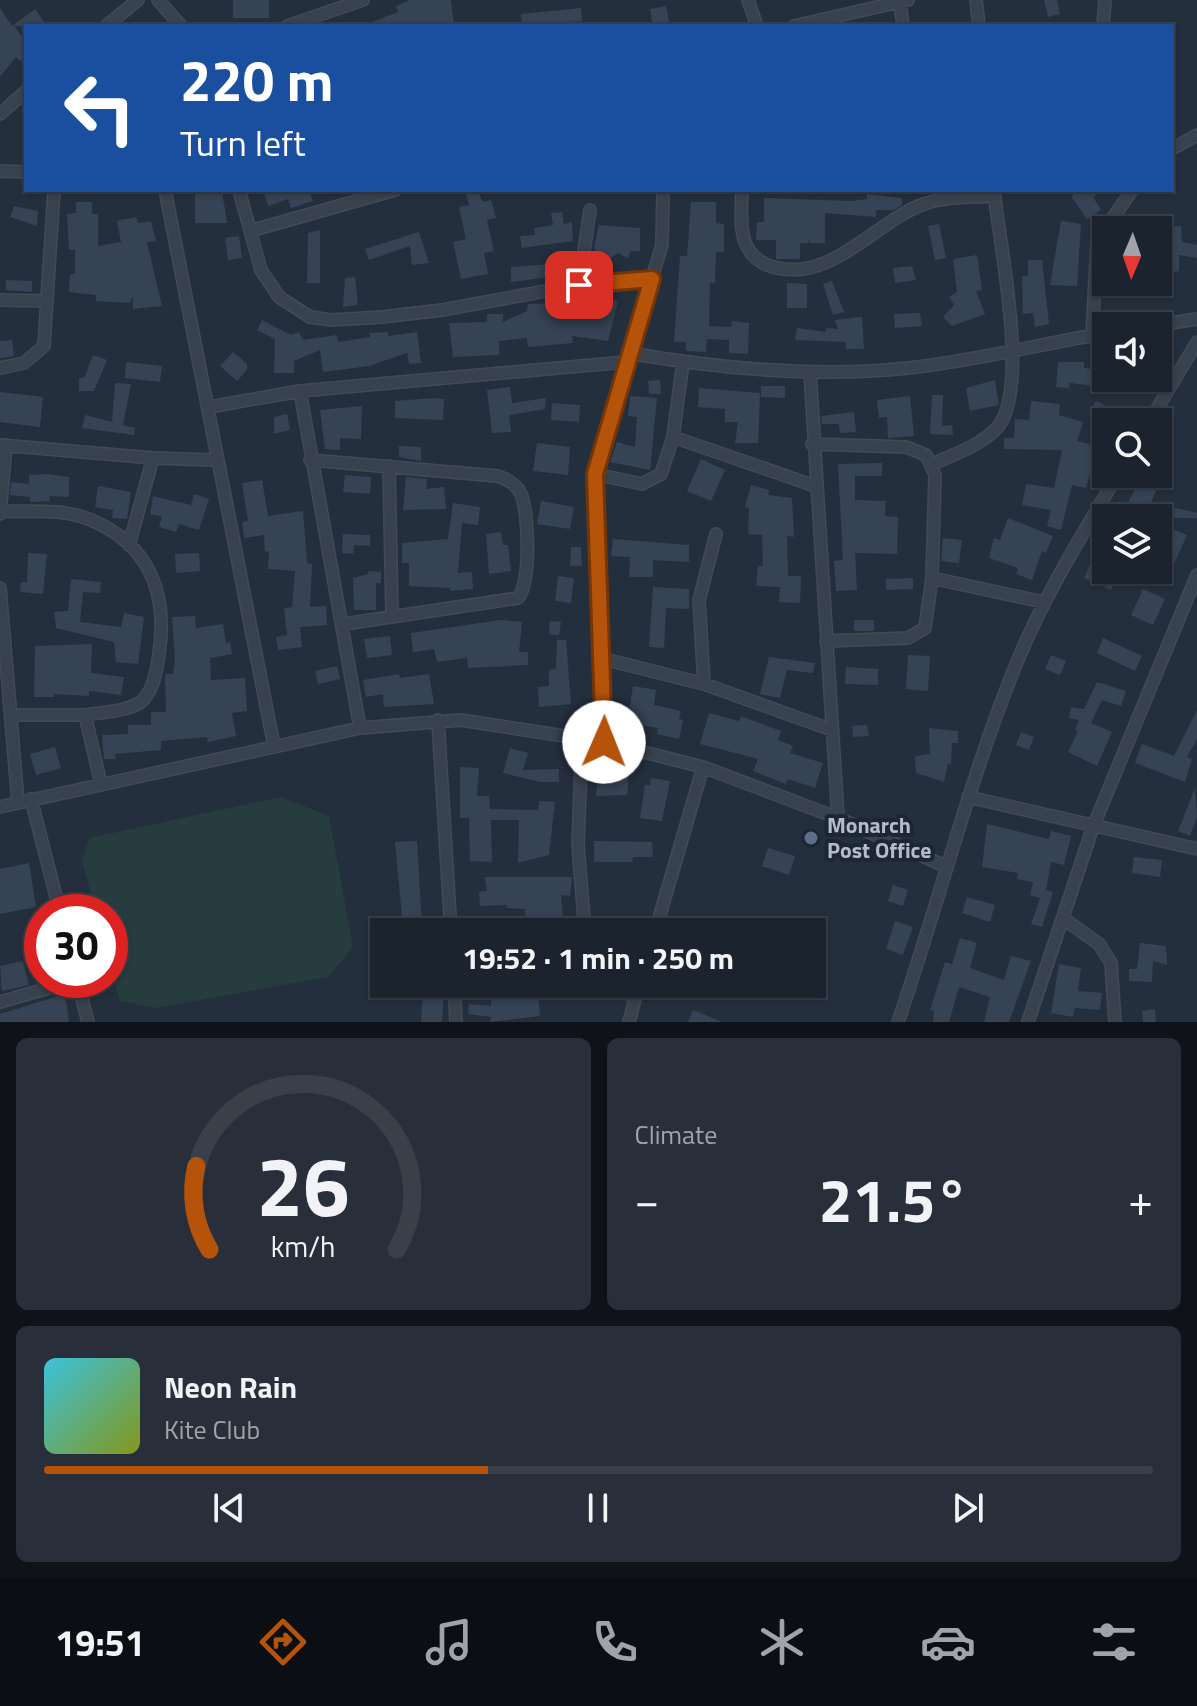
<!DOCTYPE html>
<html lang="en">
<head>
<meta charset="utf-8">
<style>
	body { margin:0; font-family:"Titillium Web",sans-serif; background:#282f3a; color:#f1f3f6; height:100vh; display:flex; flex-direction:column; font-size:30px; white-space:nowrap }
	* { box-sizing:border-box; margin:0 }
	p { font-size:26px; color:#a0a4aa }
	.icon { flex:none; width:44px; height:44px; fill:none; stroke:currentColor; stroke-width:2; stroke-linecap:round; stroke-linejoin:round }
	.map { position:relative; height:1022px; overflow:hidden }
	.drawer { display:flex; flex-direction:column; gap:16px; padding:16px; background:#0f1319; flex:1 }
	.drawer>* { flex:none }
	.top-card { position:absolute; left:24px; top:24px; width:1150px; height:168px; border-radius:0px; box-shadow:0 2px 6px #0004,0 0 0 2px #39404a; background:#1a4fa0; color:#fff; overflow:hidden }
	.needle { width:52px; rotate:182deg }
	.controls { position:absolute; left:1092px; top:216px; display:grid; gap:16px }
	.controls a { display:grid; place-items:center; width:80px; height:80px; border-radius:0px; background:#1b232e; box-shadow:0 2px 6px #0004,0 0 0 2px #39404a; font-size:40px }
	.speed { position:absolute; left:24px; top:894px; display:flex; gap:16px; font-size:40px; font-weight:700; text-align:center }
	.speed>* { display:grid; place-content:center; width:104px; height:104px; border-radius:50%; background:#1b232e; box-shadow:0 2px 6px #0004,0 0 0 2px #39404a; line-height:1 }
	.speed .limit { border:12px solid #d22; background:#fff; color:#111 }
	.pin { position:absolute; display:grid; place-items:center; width:68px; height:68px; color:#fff; margin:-34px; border-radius:16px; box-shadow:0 4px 12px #0006 }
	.me { position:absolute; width:88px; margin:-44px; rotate:1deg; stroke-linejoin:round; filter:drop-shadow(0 0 6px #0008) }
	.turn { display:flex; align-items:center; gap:28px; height:168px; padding:0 24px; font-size:36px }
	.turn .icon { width:104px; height:104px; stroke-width:2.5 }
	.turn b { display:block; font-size:56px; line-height:68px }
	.big { font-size:60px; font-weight:700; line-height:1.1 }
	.drawer .tile { flex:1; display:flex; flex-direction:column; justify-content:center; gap:12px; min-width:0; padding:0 28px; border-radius:12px; background:#282f3a }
	.drawer .dial { align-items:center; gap:0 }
	.dial svg { height:208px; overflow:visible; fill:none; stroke:#39404a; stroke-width:7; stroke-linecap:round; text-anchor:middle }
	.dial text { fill:#f1f3f6; stroke:none }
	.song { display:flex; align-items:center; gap:24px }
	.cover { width:96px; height:96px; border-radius:12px; background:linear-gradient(135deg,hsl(190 70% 55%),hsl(70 70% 35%)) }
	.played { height:8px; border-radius:4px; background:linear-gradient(90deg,#b45309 40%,#39404a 40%) }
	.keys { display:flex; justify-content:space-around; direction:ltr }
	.heat { display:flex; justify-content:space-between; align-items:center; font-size:44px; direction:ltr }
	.drawer .tiles { flex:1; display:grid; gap:16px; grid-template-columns:1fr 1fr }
	.tile:last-child { grid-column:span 2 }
	.trip { position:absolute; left:370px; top:918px; width:456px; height:80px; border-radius:0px; background:#1b232e; box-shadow:0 2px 6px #0004,0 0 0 2px #39404a; font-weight:700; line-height:80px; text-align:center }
	.dock { display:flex; height:128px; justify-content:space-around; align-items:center; background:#0b0e12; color:#a0a4aa }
	.dock .icon { width:56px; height:56px }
	.dock .current { color:#b45309 }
	.dock b { font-size:36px; color:#f1f3f6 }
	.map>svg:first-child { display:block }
	.green { fill:#263c3f }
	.building { fill:#364354 }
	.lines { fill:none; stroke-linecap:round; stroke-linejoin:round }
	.minor-casing { stroke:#414a57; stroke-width:14 }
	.minor { stroke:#38414e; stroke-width:11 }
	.route-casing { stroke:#753606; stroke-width:20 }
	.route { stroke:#b45309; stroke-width:14 }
	.service-dot { fill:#5c6f8a; stroke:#1d2633; stroke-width:3 }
	.labels { text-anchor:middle; stroke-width:8; stroke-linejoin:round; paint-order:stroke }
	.poi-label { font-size:22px; font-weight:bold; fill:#b4bcc9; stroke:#1d2633; text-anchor:start }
</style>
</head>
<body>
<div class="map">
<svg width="1197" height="1022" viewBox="0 0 1197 1022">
	<rect width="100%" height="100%" fill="#242f3e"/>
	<path class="green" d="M281 797 329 816 353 947 328 977 156 1008 120 1001 110 964V912H96L82 862 89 838Z"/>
	<path class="building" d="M233 0H269V18H233Z
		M410 0H451L454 26H362L398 12 396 6Z
		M1044 0H1057L1060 14 1048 17Z
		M666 6 670 26H653L650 9Z
		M0 8 12 26 35 9 47 26H14L26 42V57L20 61 16 57 0 77Z
		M581 8 582 21 522 25 521 14Z
		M263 190H309L313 201 291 208 288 199 268 206Z
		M477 190 483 202 491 200 496 218 487 220 494 251 484 253 488 274 461 279 453 242 466 239 459 207 469 205 466 193Z
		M1081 190H1104L1093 197 1101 210 1087 219 1071 196Z
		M222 191 227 223H195V192Z
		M867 194 902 198V205L894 210H876V217L825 213V243H809L808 238V243H800V259H776V240H756L757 222H764V198L852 201 867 199Z
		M76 202H92V214H98V246L121 242 117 221 136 217 138 223 151 221 156 241 147 242 162 306 133 309V296L130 303 96 301V295L69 292 70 274H75V250H69L67 214 76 213Z
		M691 202H716V223L724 224V252H716L715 283H710L709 326 731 327 732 321 749 323 748 354 729 353V340L707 339 706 352 686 351V342H674L680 256H687Z
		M14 206 38 211 37 226 10 217Z
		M562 212 564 224 572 222 573 241 522 248 520 236 535 235 534 228 553 225 551 213Z
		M1061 221 1081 224 1077 286 1050 285Z
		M939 224 946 258 935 260 928 226Z
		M599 225 640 228V251H631L628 258 618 253 604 262 594 248Z
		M1181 226 1182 242 1197 245V258L1179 255V271L1160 277 1158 227Z
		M320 230V283H307L308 233Z
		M419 232 429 263 412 265 410 246 369 260 365 249Z
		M239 236 242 258 228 260 225 238Z
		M977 255 982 290 976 291 985 314 952 326 943 317 954 305 949 297 957 292 953 259Z
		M1028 260H1042L1049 324 1035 327 1033 313 1023 314 1022 276H1028Z
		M564 263 566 275 511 282V267Z
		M912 266 916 280 895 283 893 268Z
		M355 277 358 305 343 307 345 278Z
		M6 280 32 281V292L6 290Z
		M832 281 844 312 833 315 823 284Z
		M787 283 807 284V308H787Z
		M596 297 618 301 608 341 572 336 573 343 528 347 527 338 499 341V355L453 357 449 323 487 322V314H503V322L527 311 528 304 595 302Z
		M920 313 922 326 895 328 894 314Z
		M862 317 864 349H846V342L795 340 797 328 826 332V328L838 329 835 320Z
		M262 320 291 335 299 332 303 340 337 335 338 342 370 337V333L388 332V336L417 332 421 363 409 364 407 353 369 366 323 372 320 350 294 361V373H274L275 339 257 330Z
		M12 340 14 356 0 358V341Z
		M233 352 247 364V370L237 381 220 366Z
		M93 355 107 360 94 391H79V378H84Z
		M126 362 162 366 160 382 125 378Z
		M1058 362H1084V368L1098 370 1097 386 1069 383V388L1056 387Z
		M1106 378H1131L1130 393 1101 391Z
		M660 380 661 394H649L648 381Z
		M995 380 999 405 970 411 966 388Z
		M115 383 131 384 123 425 135 428 134 435 82 428 85 415 112 422Z
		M761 386H785V398L761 397Z
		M510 387 512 403 546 398 545 409 509 415 511 432 492 433 487 390Z
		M699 388 760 393 758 443H735L738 422H725V409L698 407Z
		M0 392 43 397 40 427 0 422Z
		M932 395H943L942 426 952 425 953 435 930 434Z
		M630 396 657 398 650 470 610 462 617 442 635 447 637 417 628 416Z
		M910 396 914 436 888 438 887 417 879 418 877 400Z
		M433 398 444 399 443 420 395 418V401Z
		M1031 401 1060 404 1059 415 1083 422 1077 441 1098 446 1086 488 1072 485 1061 530 1047 526 1051 510 1022 505 1026 484 1054 488 1062 450 1004 449V438H1014L1015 419 1029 420Z
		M1096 401 1121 413 1117 422 1091 412Z
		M552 403 580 405 579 422 551 420Z
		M362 406 361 439 340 438V450L325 449 320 410Z
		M854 412 856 432 840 433 839 424H822L821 416Z
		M287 414 290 430 274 434V417Z
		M537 443 570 447 568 475 533 471Z
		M399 446 421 447V461L399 457Z
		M701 459 725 470 711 501 687 491Z
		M882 463V476H855V500L886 501 885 516 898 517 897 554 855 553 857 590 836 591 834 561 843 560 838 464Z
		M48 474 69 477V497L49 496 50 501 30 502V497L10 495 11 482 29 484V475Z
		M345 475 371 477 370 494 343 492Z
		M406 477 427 479 426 489 444 487 446 509 403 510Z
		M262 480 268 516 303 511 307 563 312 564 310 607 326 606 327 625 300 627 302 647 278 650 276 637 287 635 284 608 292 607 295 571 268 569 269 552 265 551 264 535 244 538 242 522 248 521 242 483Z
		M1139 481 1157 489 1151 502 1197 513V518H1120Z
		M751 485 769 490 768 495 792 498 794 537 787 536 788 576H801L800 603 779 602 780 587 756 586 758 566H763L762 535 748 534 749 508 745 507Z
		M98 486 131 492 127 519 112 518 113 510 95 507Z
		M194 494 209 499 199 530 179 524 176 532 159 527 162 517 150 514 153 496 191 505Z
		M541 501 574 507 570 529 537 524Z
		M453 503 480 507 478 525 462 523 458 573 472 572 473 589 451 591 450 588 409 586V563H402V543L448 539Z
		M1008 518 1053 536 1046 553 1042 551 1032 580 1016 574 1018 568 989 558 994 538 1000 540Z
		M1172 529 1187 535 1168 577 1158 572V551L1163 553Z
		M501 532 503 545H508L511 571 489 574 486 534Z
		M343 534 370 535V546L354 545 353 554 342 553Z
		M943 538 962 540 959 563 941 561Z
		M613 539 689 545V562L653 560V577H629L630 557 611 556Z
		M571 547H581L582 566H570Z
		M28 553 47 554 43 594 20 592 21 582H27Z
		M199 553 200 571 176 573 175 554Z
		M1091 562 1106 570H1120L1111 590 1084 578Z
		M368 571 381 572V583H376V610H354L353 578 368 574Z
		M558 576 574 578 571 603 555 601Z
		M913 578V589L886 590V579Z
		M71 579 101 582 100 593 83 592 80 622 121 627 124 613 144 617 138 664 116 662 114 642 56 628 54 612 68 611Z
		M653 587 689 589V609L666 608 664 648 649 647Z
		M1143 589 1165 599 1153 625 1131 615Z
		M195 616 196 628 223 624 226 643 230 642 232 654 210 658 211 680 245 678 247 711 232 713 236 736 208 742 207 737 161 741V750L115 754 116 759H104L102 735 128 734V725H151V712H166L165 674H173L175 660 172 617Z
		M501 620 522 622 519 652H528V665L468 668 467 658 437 662 434 649 413 652 411 633Z
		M854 620H874V631H854Z
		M550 621 561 622 559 635 549 634Z
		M390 636 392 655 367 658 364 639Z
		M1103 638 1142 656 1135 671 1097 653Z
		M557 640H566L571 704 539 707 538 687 549 686V670L556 669Z
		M92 644 91 673 124 677 121 695 89 691V696L54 694V697H34L35 646Z
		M908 655 930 656 928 691 906 689Z
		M1051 655 1066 661 1060 675 1045 669Z
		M769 657 815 663 813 673 787 670 780 698 760 694Z
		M337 666 340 679 318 684 315 671Z
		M846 667 878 669V685L845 684Z
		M399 674 400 678 429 674 434 704 384 707 383 694 366 697 363 680Z
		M1097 682 1126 691 1121 706 1102 700 1091 723 1112 732 1097 766 1068 752 1078 731 1075 730 1079 720 1069 718 1071 707 1084 709Z
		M633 686 656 690 654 705 681 711 679 719 683 720 679 739 657 734 658 728 627 723Z
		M1197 710V739L1187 757 1192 759 1185 782 1135 763 1142 744 1174 756Z
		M709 713 739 721 741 716 781 731 778 740 793 746 790 753 823 763 815 788 788 779 786 784 753 771 758 759 700 744Z
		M867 725 869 736 853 737 852 726Z
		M929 728 958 731V743H952L951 764 948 763 944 782 916 773 915 756 930 754Z
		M1021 732 1034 737 1029 750 1016 745Z
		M55 747 61 768 36 775 30 754Z
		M510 748 528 753 523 770 559 769V782H540L503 773Z
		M600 760 630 763 627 795 596 796Z
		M460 767 479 768 477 796H489L490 809 538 810 539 801 555 802 549 855 518 863 519 820H491L492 862 470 861 469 818H460Z
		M651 778 670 781 662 821 640 818 645 785H650Z
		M1195 788 1197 817 1190 836 1178 831Z
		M987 824 1049 839 1051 831 1071 836 1064 865 1051 862 1046 890 1053 892 1042 927 1031 924 1040 898 1030 895 1033 882 1017 879 1018 873 982 867Z
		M417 841 422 926 403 927 395 842Z
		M594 841 652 842 653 857H633L632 862H594Z
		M768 848 795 856 789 875 762 866Z
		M1134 857 1162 860 1160 877 1132 873Z
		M29 863 36 907 0 914V869Z
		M485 877H572L570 896 561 895 564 932H526L525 909 507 908V905L480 906 479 892 487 891Z
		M893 885 908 890 903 906 888 901Z
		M967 897 995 905 990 922 962 913Z
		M602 920 638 924V932H600Z
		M895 921 913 927 903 955 886 949Z
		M960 938 977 943 970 968 1004 980 1011 956 1031 961 1009 1022H984L990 997 959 987 949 1022H933L934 1011 930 1010 945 962 952 964Z
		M1140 943 1166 946 1167 965 1153 961 1152 982 1129 981V969H1137Z
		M23 961 29 985 2 991 0 966Z
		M1059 964 1081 968 1078 991 1102 993 1100 1010 1075 1008 1073 1017 1051 1013Z
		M493 984H509L506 996 538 994 540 1016 490 1022 491 1017 468 1014 469 1004 491 1006Z
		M756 984H812L813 985 786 995 755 991Z
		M423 988 444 989 442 1022H421Z
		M65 994 69 1022H0V1014Z
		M1155 1009 1156 1022H1143L1142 1011Z
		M693 1010 722 1022H688Z"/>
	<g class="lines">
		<g class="minor-casing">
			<path id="minor" d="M158 0 181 26
				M748 0 757 26
				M976 0 979 26
				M900 2 903 26
				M106 26 138 0
				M287 26 363 0
				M794 26 908 0
				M1103 26 1105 0
				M0 114 26 91
				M1172 149 1197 135
				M0 171 26 172
				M165 190 274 746
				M239 190 261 270 279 297 310 317 332 320 382 317 442 310 579 285 652 279
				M742 190C741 221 736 256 773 267 833 284 878 218 927 203 947 196 974 198 994 196
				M250 231 395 190
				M579 285 590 210
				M0 300 45 301
				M1154 326 1197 319
				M1092 336 1097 241 1132 190
				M629 353C721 369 815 378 908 368 975 361 1040 344 1106 333
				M0 368 24 363 44 346 54 190
				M810 372 838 818
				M300 391 360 728
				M209 407 300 391 626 362
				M1149 422 1197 342
				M673 437 815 486
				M812 444 906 447 926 455 935 475 932 578 925 628 908 638 826 641
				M0 445 153 458 215 460
				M310 460 497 476C507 479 517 484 521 494 529 513 531 584 518 598L344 624
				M932 464C953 455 981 445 997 428 1031 388 999 243 994 191
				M389 466 392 615
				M595 474 642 484 661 474 673 437 683 362
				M0 511C29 512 63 508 91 520 150 545 168 594 159 654 157 668 154 689 143 700 130 712 102 712 85 715L101 784
				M0 514 6 445
				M129 545 153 458
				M932 578 1043 602
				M0 588 18 803
				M604 659 704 684 832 730
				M704 684 699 600 716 534
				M11 715H85
				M438 720 451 932
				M582 738 578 845 585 932
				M604 742 595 474 607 426 662 245 663 190
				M968 797 1197 849
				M31 799 60 912
				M0 807 360 728 460 720 604 742 703 767 838 818 947 867
				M1064 919 1099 944 1111 963 1115 1022
				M655 932 703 767
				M454 984 456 1022
				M616 984 635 999
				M0 1002 77 980 88 1022
				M629 1022 639 984
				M898 1022C939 903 969 779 1017 662 1044 596 1082 535 1118 474
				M1028 1022 1093 827 1197 575"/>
		</g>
		<use href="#minor" class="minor"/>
	</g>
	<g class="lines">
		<g class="route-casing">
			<path id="route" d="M579 285 652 279 595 474 604 742"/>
		</g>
		<use href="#route" class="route"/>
	</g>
	<circle class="service-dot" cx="811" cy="838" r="8"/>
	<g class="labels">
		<g class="poi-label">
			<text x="827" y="833">Monarch<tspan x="827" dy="25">Post Office</tspan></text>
		</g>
	</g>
</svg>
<div class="controls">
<a><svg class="needle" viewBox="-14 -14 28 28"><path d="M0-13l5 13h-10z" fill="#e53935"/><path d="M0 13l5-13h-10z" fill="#a0a4aa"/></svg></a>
<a><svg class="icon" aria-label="sound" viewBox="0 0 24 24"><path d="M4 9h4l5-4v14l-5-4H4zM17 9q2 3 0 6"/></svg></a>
<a><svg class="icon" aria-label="search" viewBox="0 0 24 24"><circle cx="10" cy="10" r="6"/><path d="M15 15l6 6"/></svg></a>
<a><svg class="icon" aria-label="layers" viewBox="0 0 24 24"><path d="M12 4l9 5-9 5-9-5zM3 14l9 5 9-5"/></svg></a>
</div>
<div class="speed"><div class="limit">30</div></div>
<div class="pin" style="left:579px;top:285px;background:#d93025"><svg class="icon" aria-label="arrive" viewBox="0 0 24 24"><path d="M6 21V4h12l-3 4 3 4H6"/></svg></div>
<svg class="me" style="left:604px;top:742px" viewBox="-20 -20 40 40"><circle r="19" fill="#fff"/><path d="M0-13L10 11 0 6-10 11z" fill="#b45309"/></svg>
<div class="trip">19:52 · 1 min · 250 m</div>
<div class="top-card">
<div class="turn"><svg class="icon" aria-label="left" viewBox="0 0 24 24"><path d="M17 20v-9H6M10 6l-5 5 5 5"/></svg><div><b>220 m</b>Turn left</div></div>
</div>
</div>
<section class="drawer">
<div class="tiles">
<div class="tile dial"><svg viewBox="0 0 100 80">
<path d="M14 69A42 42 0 1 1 86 69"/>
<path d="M14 69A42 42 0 0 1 9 37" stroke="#b45309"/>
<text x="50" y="56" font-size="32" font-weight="700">26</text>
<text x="50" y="72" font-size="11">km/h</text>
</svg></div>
<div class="tile"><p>Climate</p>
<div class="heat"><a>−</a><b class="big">21.5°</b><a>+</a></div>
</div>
<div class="tile">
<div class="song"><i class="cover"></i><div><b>Neon Rain</b><p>Kite Club</p></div></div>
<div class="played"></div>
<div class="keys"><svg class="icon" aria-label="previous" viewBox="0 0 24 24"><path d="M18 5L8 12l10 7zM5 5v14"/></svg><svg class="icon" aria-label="pause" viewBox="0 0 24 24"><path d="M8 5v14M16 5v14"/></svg><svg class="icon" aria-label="next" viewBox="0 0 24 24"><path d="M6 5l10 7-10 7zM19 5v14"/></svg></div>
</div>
</div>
</section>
<nav class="dock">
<b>19:51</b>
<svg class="icon current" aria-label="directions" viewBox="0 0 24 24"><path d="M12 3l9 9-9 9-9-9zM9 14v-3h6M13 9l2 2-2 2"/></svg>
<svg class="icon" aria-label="music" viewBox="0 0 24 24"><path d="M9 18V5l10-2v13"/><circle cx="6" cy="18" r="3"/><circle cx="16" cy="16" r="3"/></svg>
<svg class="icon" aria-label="phone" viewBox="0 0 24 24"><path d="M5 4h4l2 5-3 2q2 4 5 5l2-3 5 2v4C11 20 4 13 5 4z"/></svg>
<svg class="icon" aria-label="climate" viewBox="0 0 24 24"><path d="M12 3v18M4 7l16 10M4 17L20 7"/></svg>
<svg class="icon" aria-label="car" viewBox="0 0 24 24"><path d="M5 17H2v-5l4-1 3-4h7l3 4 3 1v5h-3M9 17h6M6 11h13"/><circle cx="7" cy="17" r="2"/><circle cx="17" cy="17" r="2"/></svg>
<svg class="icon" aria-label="filters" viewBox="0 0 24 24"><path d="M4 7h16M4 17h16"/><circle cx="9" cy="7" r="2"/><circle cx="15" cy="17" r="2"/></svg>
</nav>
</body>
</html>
